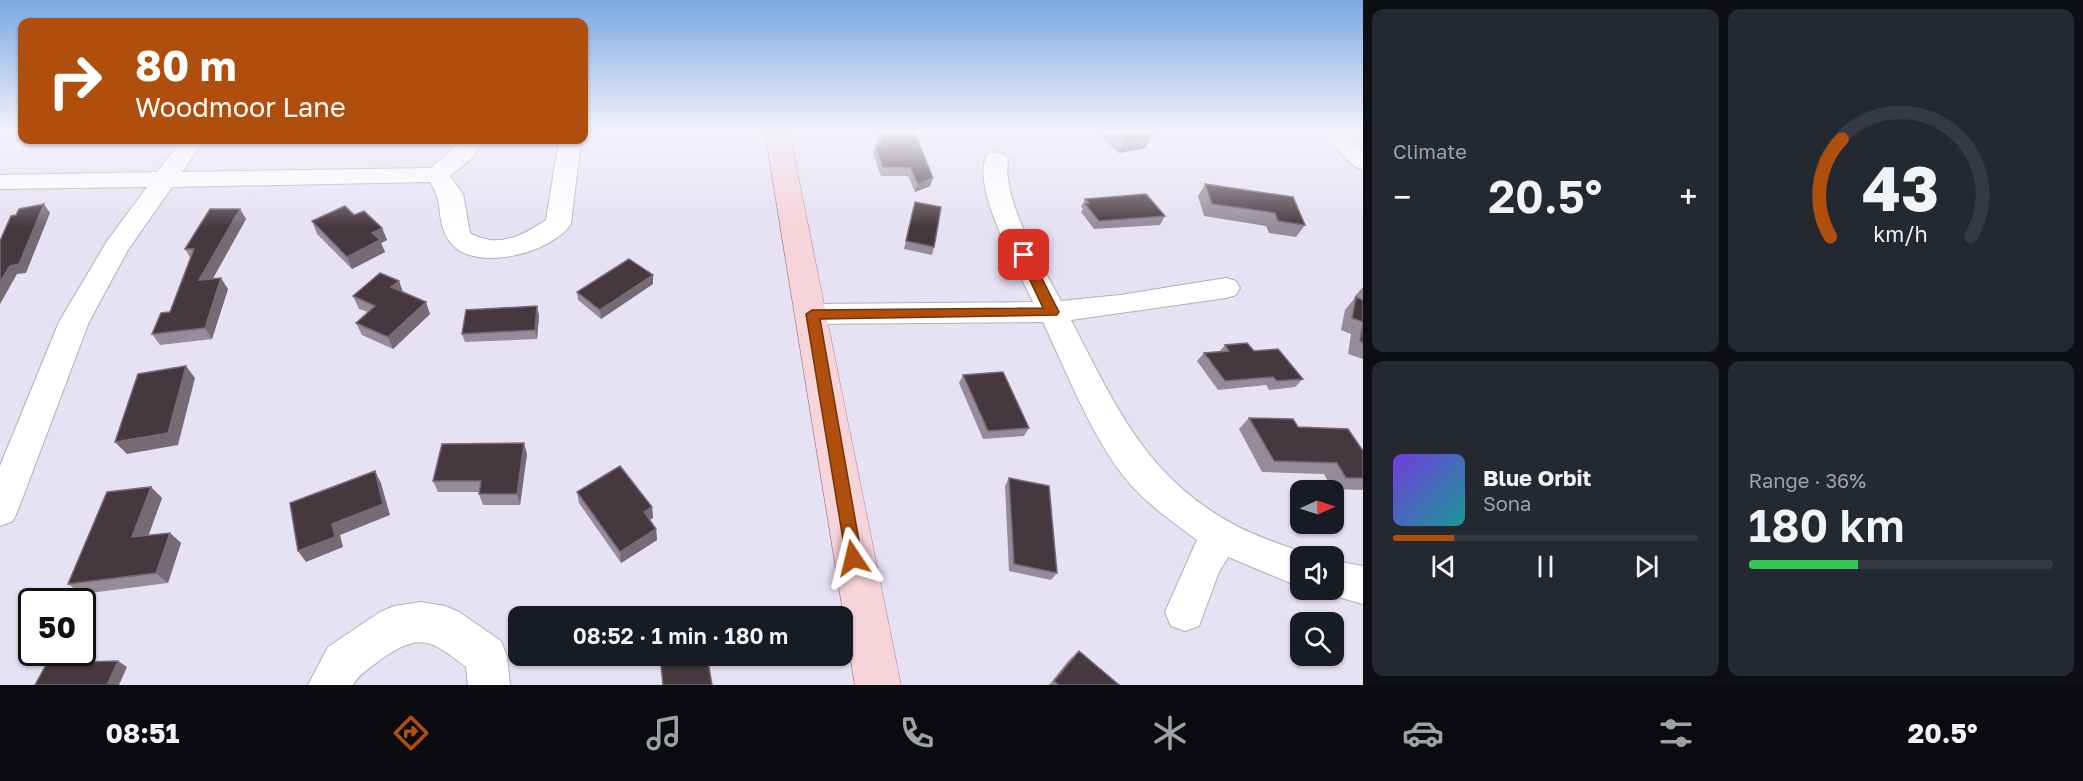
<!DOCTYPE html>
<html lang="en">
<head>
<meta charset="utf-8">
<style>
	body { margin:0; font-family:"Golos Text",sans-serif; background:#242831; color:#f1f3f6; height:100vh; display:flex; flex-direction:column; font-size:22px; white-space:nowrap }
	* { box-sizing:border-box; margin:0 }
	p { font-size:20px; color:#9ea1a6 }
	.icon { flex:none; width:33px; height:33px; fill:none; stroke:currentColor; stroke-width:2; stroke-linecap:round; stroke-linejoin:round }
	.map { position:relative; flex:1; overflow:hidden }
	.sheet { display:flex; flex-direction:column; gap:9px; padding:9px; background:#0d0f14; width:720px }
	.sheet>* { flex:none }
	.banner { position:absolute; left:18px; top:18px; width:570px; height:126px; border-radius:12px; box-shadow:0 2px 4px #0004; background:#b04f0d; color:#fff; overflow:hidden }
	.needle { width:39px; rotate:87deg }
	.tools { position:absolute; left:1290px; top:480px; display:grid; gap:12px }
	.tools a { display:grid; place-items:center; width:54px; height:54px; border-radius:12px; background:#171b24; box-shadow:0 2px 4px #0004; font-size:30px }
	.speed { position:absolute; left:18px; top:588px; display:flex; gap:12px; font-size:30px; font-weight:700; text-align:center }
	.speed>* { display:grid; place-content:center; width:78px; height:78px; border-radius:50%; background:#171b24; box-shadow:0 2px 4px #0004; line-height:1 }
	.speed .limit { border:3px solid #111; border-radius:9px; background:#fff; color:#111 }
	.pin { position:absolute; display:grid; place-items:center; width:51px; height:51px; color:#fff; margin:-26px; border-radius:12px; box-shadow:0 3px 9px #0006 }
	.me { position:absolute; width:66px; margin:-33px; rotate:350deg; stroke-linejoin:round; filter:drop-shadow(0 0 4px #0008) }
	.turn { display:flex; align-items:center; gap:21px; height:126px; padding:0 18px; font-size:27px }
	.turn .icon { width:78px; height:78px; stroke-width:2.5 }
	.turn b { display:block; font-size:42px; line-height:51px }
	.big { font-size:45px; font-weight:600; line-height:1.1 }
	.sheet .widget { flex:1; display:flex; flex-direction:column; justify-content:center; gap:9px; min-width:0; padding:0 21px; border-radius:12px; background:#242831 }
	.sheet .dial { align-items:center; gap:0 }
	.dial svg { height:156px; overflow:visible; fill:none; stroke:#363941; stroke-width:7; stroke-linecap:round; text-anchor:middle }
	.dial text { fill:#f1f3f6; stroke:none }
	.song { display:flex; align-items:center; gap:18px }
	.cover { width:72px; height:72px; border-radius:9px; background:linear-gradient(135deg,hsl(260 70% 55%),hsl(180 70% 35%)) }
	.played { height:6px; border-radius:3px; background:linear-gradient(90deg,#b04f0d 20%,#363941 20%) }
	.keys { display:flex; justify-content:space-around; direction:ltr }
	.heat { display:flex; justify-content:space-between; align-items:center; font-size:33px; direction:ltr }
	.charge { height:9px; border-radius:4px; background:linear-gradient(90deg,#34c759 36%,#363941 0) }
	.sheet .tiles { flex:1; display:grid; gap:9px; grid-template-columns:repeat(2,1fr) }
	.trip { position:absolute; left:508px; top:606px; width:345px; height:60px; border-radius:12px; background:#171b24; box-shadow:0 2px 4px #0004; font-weight:600; line-height:60px; text-align:center }
	.tabs { display:flex; height:96px; justify-content:space-around; align-items:center; background:#090b0e; color:#9ea1a6 }
	.tabs .icon { width:42px; height:42px }
	.tabs .current { color:#b04f0d }
	.tabs b { font-size:27px; color:#f1f3f6 }
	main { display:flex; flex:1; min-height:0 }
	.map>svg:first-child { display:block }
	.lines { fill:none; stroke-linecap:round; stroke-linejoin:round }
	.minor-casing { stroke:#b3aebe; stroke-width:2 }
	.major-casing { stroke:#aa858e; stroke-width:1 }
	.minor { fill:#fff; fill-rule:evenodd }
	.major { fill:#f6d4da; fill-rule:evenodd }
	.wall { fill:#968c99 }
	.shaded-wall { fill:#766b75 }
	.building { fill:#46383f; stroke:#766b75; stroke-width:1.5 }
	.route { fill:#b04f0d; stroke:#723308; stroke-width:1.5 }
</style>
</head>
<body>
<main>
<div class="map">
<svg width="1363" height="685" viewBox="0 0 1363 685">
	<rect width="100%" height="100%" fill="#e6e1f3"/>
	<g class="lines">
		<g class="minor-casing">
			<path id="minor" d="M1318 131H1342L1363 150V169L1355 167Z
				M182 140H204L182 172 431 168 463 140H486L472 158 450 176 463 194 470 233C498 249 522 236 546 220L559 140H581L571 224C552 253 474 274 450 242 435 222 445 204 430 182L172 187 128 250 89 322 18 510 13 521 0 526V466L59 322 107 241 147 187 0 189V175L157 172Z
				M996 152 1004 154 1008 159C1002 202 1041 263 1061 301L1120 295 1226 278 1236 281 1240 288 1236 295 1226 298 1071 320C1115 405 1145 476 1233 524 1258 538 1287 546 1313 556H1300V587L1228 557 1219 572 1199 626 1185 631 1171 626 1165 612 1197 540C1170 520 1142 501 1121 473 1088 428 1067 373 1043 322L812 324 802 321 798 314 802 307 812 304 1033 302C1019 272 968 182 988 154Z
				M1334 561 1363 566V604L1320 592 1319 590H1334Z
				M421 602 445 606 459 612 501 641 507 656 510 685H468L466 667C430 639 420 632 380 660 370 668 359 674 353 685H308L328 647 380 612 394 606Z"/>
		</g>
		<g class="major-casing">
			<path id="major" d="M765 131H789L901 685H855Z"/>
		</g>
		<use href="#minor" class="minor"/>
		<use href="#major" class="major"/>
	</g>
	<path class="wall" d="M891 131H914L930 186 915 192 908 176H881L873 153 875 145H878L877 142 879 134H890Z
		M1094 131H1155L1145 148 1119 153Z
		M1205 184 1305 225 1296 237 1269 233 1266 226 1204 216 1198 196Z
		M1085 199 1165 216 1160 225 1094 229 1081 212 1083 209 1081 207Z
		M915 202 934 247 932 255 904 249Z
		M240 209 246 219 213 278 228 289 212 339 160 345 152 334 170 312 191 259 185 249Z
		M354 215 382 228 387 240 381 243 385 252 352 269 317 234 312 221Z
		M653 275V284L601 319 578 300 577 292Z
		M399 281 403 292 430 314 393 349 362 335 356 323 368 312 359 309 353 296Z
		M1363 287V359L1348 354 1351 334 1341 330 1345 310 1354 299 1355 296Z
		M539 315 537 339 465 342 462 334Z
		M1225 345 1254 351 1303 379 1295 387 1269 390 1266 385 1218 390 1197 361 1204 353 1219 352Z
		M963 375 1029 428 1024 436 983 439 959 383Z
		M1249 418 1298 427 1363 451V490L1332 489 1324 474 1262 472 1239 429Z
		M527 454 520 505H483L479 494V492H438L433 481Z
		M1009 478 1057 573 1051 580 1009 571 1005 486Z
		M151 487 162 498 148 535 170 533 181 543 168 583 82 594 68 584Z
		M577 492 652 507 653 518 649 520 656 529 657 540 621 563 579 503Z
		M1079 651 1119 685H1049L1069 660Z"/>
	<path class="shaded-wall" d="M1139 131H1155L1145 148 1119 153 1125 141Z
		M933 178 930 186 915 192 918 184Z
		M44 204 50 213 26 273 17 274 0 304V282Z
		M240 209 246 219 206 291 199 280Z
		M382 228 387 240 381 243 385 252 352 269 347 257 372 233Z
		M653 275V284L601 319 600 310Z
		M221 278 228 289 212 339 205 328Z
		M399 281 403 293 391 287Z
		M426 302 430 314 393 349 388 337Z
		M537 306 539 315 537 339 535 330Z
		M186 366 195 378 178 445 127 454 115 442Z
		M524 443 527 454 520 505 517 494Z
		M375 471 381 483 390 515 340 535 343 547 306 562 298 551 332 524Z
		M151 487 162 498 144 548 132 537Z
		M652 507 653 518 644 523V512Z
		M656 529 657 540 621 563 620 552Z
		M170 533 181 543 168 583 156 573Z
		M118 661 127 667 119 685H107Z"/>
	<path class="building" d="M894 131H914L933 178 918 184 910 168 883 167 875 145 882 144 879 134H896Z
		M1113 131H1144L1151 136 1125 141Z
		M1205 184 1293 197 1305 225 1278 221 1275 213 1212 204Z
		M1146 194 1165 216 1099 221 1085 204 1089 203 1085 199Z
		M915 202 941 207 934 247 906 241Z
		M44 204 19 264 10 266 0 282V241L11 216 16 215 19 209Z
		M345 206 354 215 364 211 382 228 372 233 380 240 347 257 312 221Z
		M210 209H240L199 280 221 278 205 328 152 334 161 313 170 312 194 249H185Z
		M629 259 653 275 600 310 577 292Z
		M380 273 399 281 391 287 426 302 388 337 356 323 375 306 353 296Z
		M1356 297 1363 300V322L1352 318Z
		M537 306 535 330 462 334 466 310Z
		M1363 323V343L1360 341Z
		M1247 343 1254 351 1278 349 1303 379 1277 381 1273 377 1225 381 1204 353 1229 351 1225 345Z
		M186 366 168 433 115 442 138 374Z
		M1003 372 1029 428 988 431 963 375Z
		M1249 418 1293 419 1298 427 1348 429 1363 451V478H1346L1337 463 1274 461Z
		M524 443 517 494H479L481 481H433L442 444Z
		M620 466 652 507 644 512 656 529 620 552 577 492Z
		M375 471 383 504 332 524 335 537 298 551 290 503Z
		M1009 478 1049 486 1057 573 1014 564Z
		M151 487 132 537 170 533 156 573 68 584 107 492Z
		M700 611V616H666Z
		M1079 651 1119 685H1059L1054 681Z
		M660 656H707L712 685H663Z
		M118 661 107 685H35L47 663Z"/>
	<linearGradient id="sky" x2="0" y2="1"><stop stop-color="#7aa8e3"/><stop offset="0.58" stop-color="#f4f2fa"/><stop offset="1" stop-color="#f4f2fa" stop-opacity="0"/></linearGradient>
	<rect width="1363" height="227" fill="url(#sky)"/>
	<path class="route" d="M1024 251 1030 255 1059 312 1057 315 820 319 862 558 859 564 853 566 847 564 806 314 812 310 1043 308 1018 255Z"/>
</svg>
<div class="tools">
<a><svg class="needle" viewBox="-14 -14 28 28"><path d="M0-13l5 13h-10z" fill="#e53935"/><path d="M0 13l5-13h-10z" fill="#9ea1a6"/></svg></a>
<a><svg class="icon" aria-label="sound" viewBox="0 0 24 24"><path d="M4 9h4l5-4v14l-5-4H4zM17 9q2 3 0 6"/></svg></a>
<a><svg class="icon" aria-label="search" viewBox="0 0 24 24"><circle cx="10" cy="10" r="6"/><path d="M15 15l6 6"/></svg></a>
</div>
<div class="speed"><div class="limit">50</div></div>
<div class="pin" style="left:1024px;top:255px;background:#d93025"><svg class="icon" aria-label="arrive" viewBox="0 0 24 24"><path d="M6 21V4h12l-3 4 3 4H6"/></svg></div>
<svg class="me" style="left:853px;top:558px" viewBox="-20 -20 40 40"><path d="M0-17L14 15 0 8-14 15z" fill="#b04f0d" stroke="#fff" stroke-width="4"/></svg>
<div class="trip">08:52 · 1 min · 180 m</div>
<div class="banner">
<div class="turn"><svg class="icon" aria-label="right" viewBox="0 0 24 24"><path d="M7 20v-9h11M14 6l5 5-5 5"/></svg><div><b>80 m</b>Woodmoor Lane</div></div>
</div>
</div>
<section class="sheet">
<div class="tiles">
<div class="widget"><p>Climate</p>
<div class="heat"><a>−</a><b class="big">20.5°</b><a>+</a></div>
</div>
<div class="widget dial"><svg viewBox="0 0 100 80">
<path d="M14 69A42 42 0 1 1 86 69"/>
<path d="M14 69A42 42 0 0 1 20 19" stroke="#b04f0d"/>
<text x="50" y="56" font-size="32" font-weight="700">43</text>
<text x="50" y="72" font-size="11">km/h</text>
</svg></div>
<div class="widget">
<div class="song"><i class="cover"></i><div><b>Blue Orbit</b><p>Sona</p></div></div>
<div class="played"></div>
<div class="keys"><svg class="icon" aria-label="previous" viewBox="0 0 24 24"><path d="M18 5L8 12l10 7zM5 5v14"/></svg><svg class="icon" aria-label="pause" viewBox="0 0 24 24"><path d="M8 5v14M16 5v14"/></svg><svg class="icon" aria-label="next" viewBox="0 0 24 24"><path d="M6 5l10 7-10 7zM19 5v14"/></svg></div>
</div>
<div class="widget"><p>Range · 36%</p><b class="big">180 km</b><div class="charge"></div></div>
</div>
</section>
</main>
<nav class="tabs">
<b>08:51</b>
<svg class="icon current" aria-label="directions" viewBox="0 0 24 24"><path d="M12 3l9 9-9 9-9-9zM9 14v-3h6M13 9l2 2-2 2"/></svg>
<svg class="icon" aria-label="music" viewBox="0 0 24 24"><path d="M9 18V5l10-2v13"/><circle cx="6" cy="18" r="3"/><circle cx="16" cy="16" r="3"/></svg>
<svg class="icon" aria-label="phone" viewBox="0 0 24 24"><path d="M5 4h4l2 5-3 2q2 4 5 5l2-3 5 2v4C11 20 4 13 5 4z"/></svg>
<svg class="icon" aria-label="climate" viewBox="0 0 24 24"><path d="M12 3v18M4 7l16 10M4 17L20 7"/></svg>
<svg class="icon" aria-label="car" viewBox="0 0 24 24"><path d="M5 17H2v-5l4-1 3-4h7l3 4 3 1v5h-3M9 17h6M6 11h13"/><circle cx="7" cy="17" r="2"/><circle cx="17" cy="17" r="2"/></svg>
<svg class="icon" aria-label="filters" viewBox="0 0 24 24"><path d="M4 7h16M4 17h16"/><circle cx="9" cy="7" r="2"/><circle cx="15" cy="17" r="2"/></svg>
<b>20.5°</b>
</nav>
</body>
</html>
